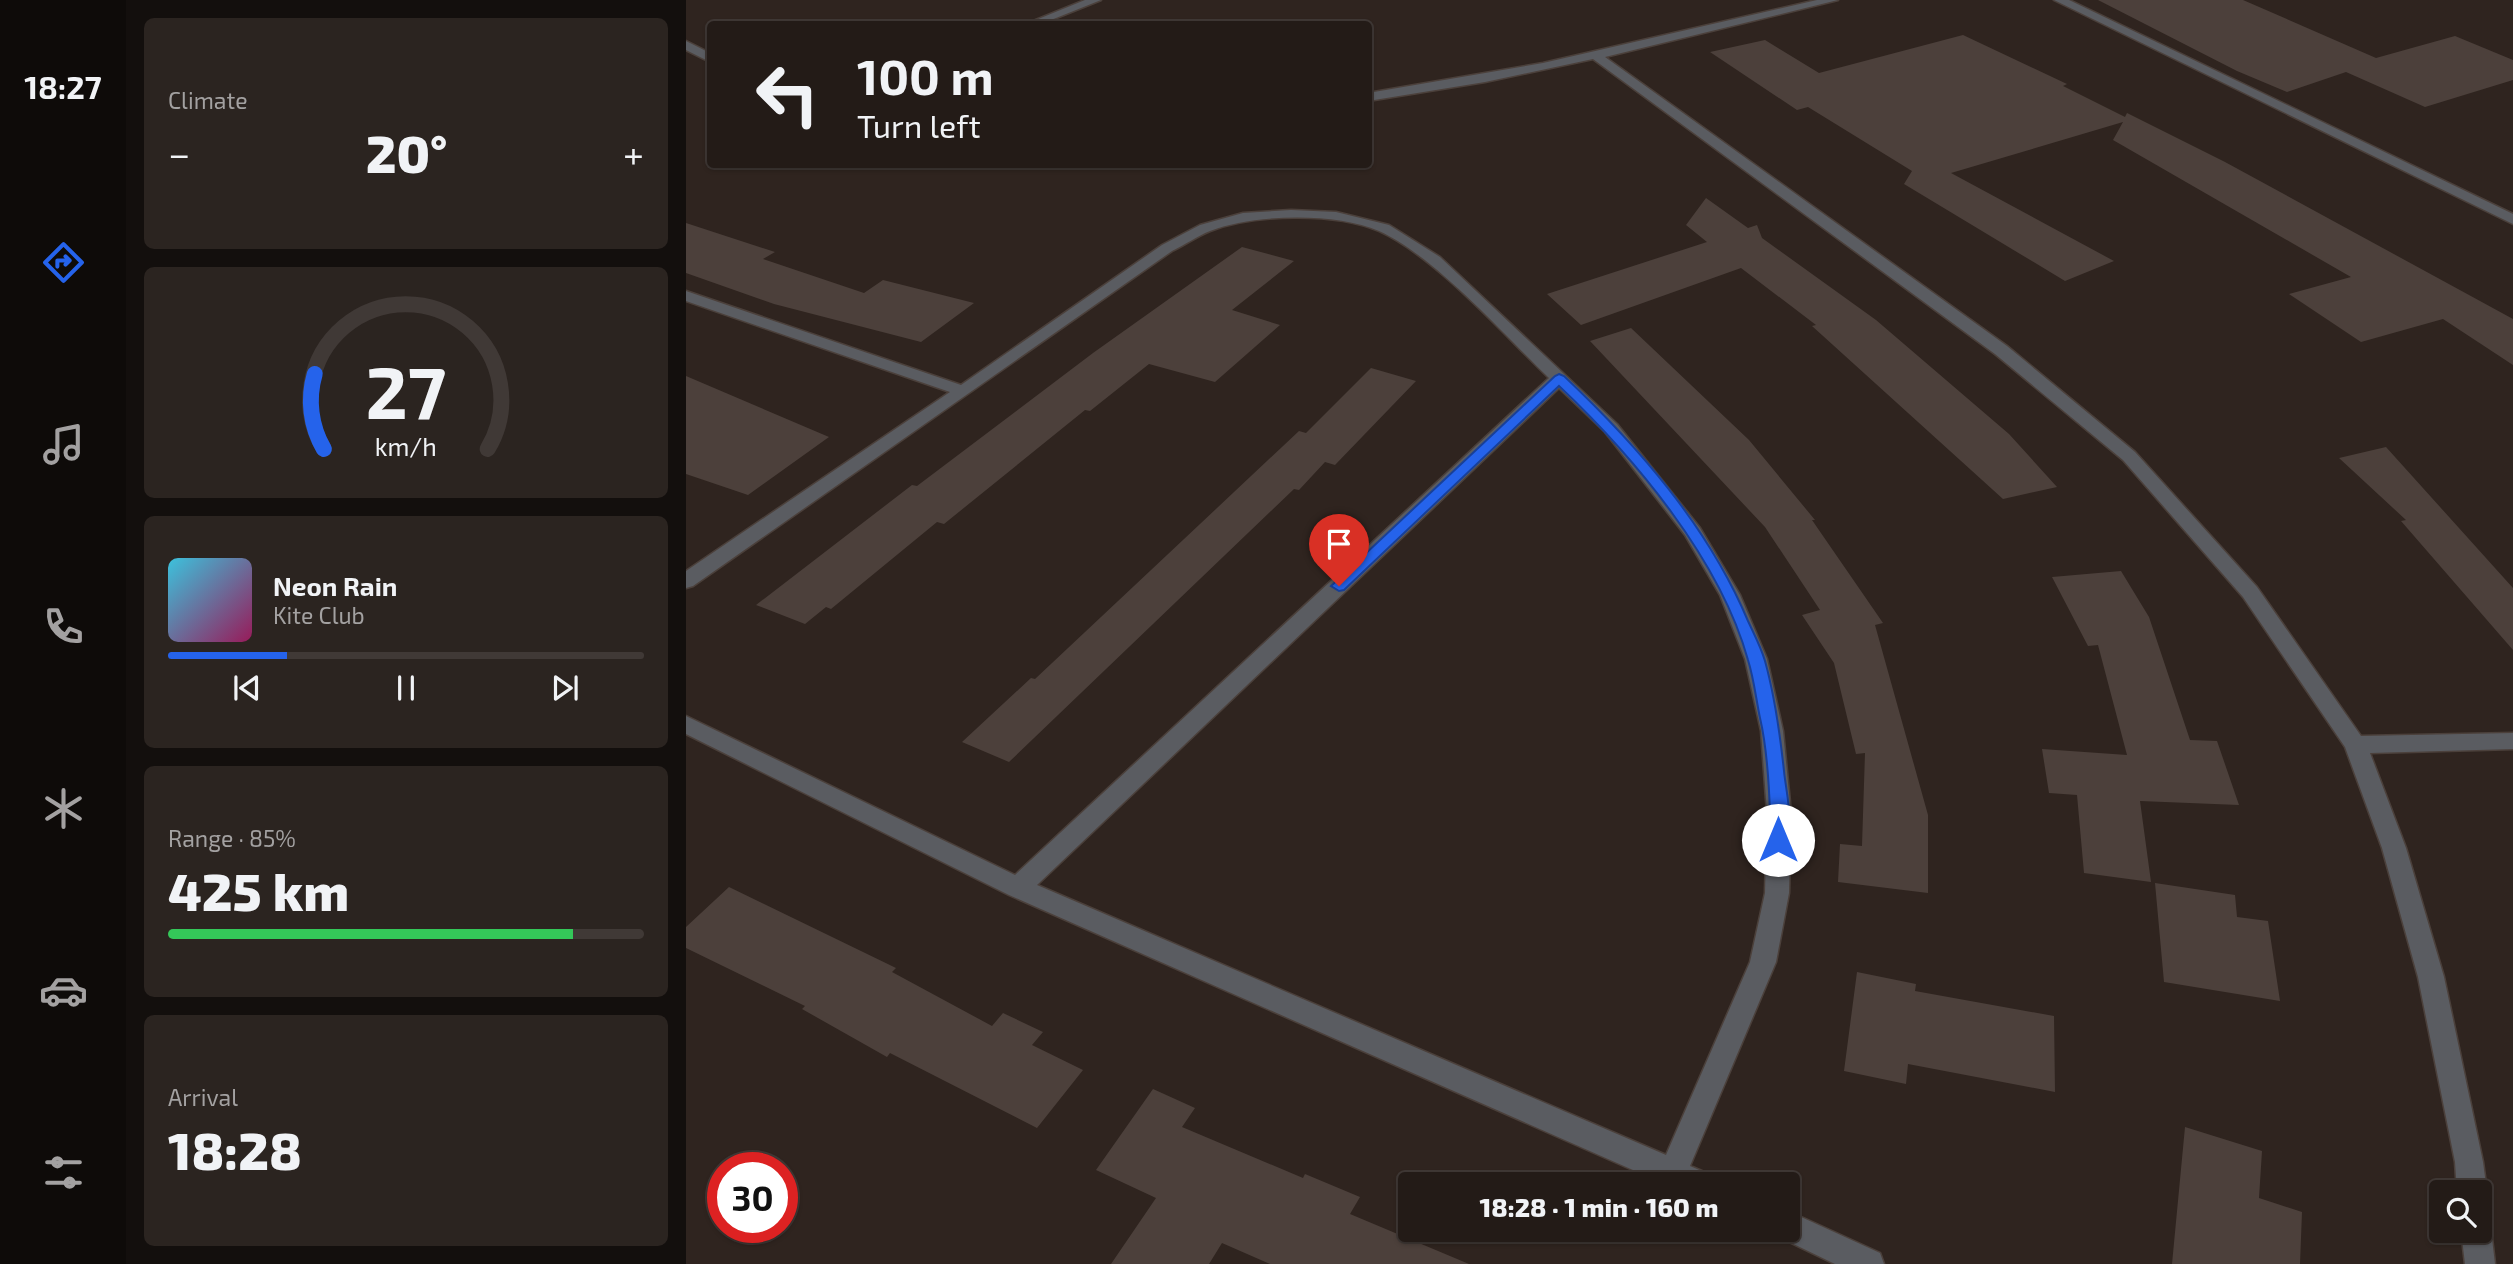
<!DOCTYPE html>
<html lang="en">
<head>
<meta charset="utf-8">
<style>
	body { margin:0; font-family:"Exo 2",sans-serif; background:#2b2420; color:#f1f3f6; height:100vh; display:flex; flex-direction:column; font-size:26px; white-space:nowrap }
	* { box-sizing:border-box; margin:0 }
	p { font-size:23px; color:#a3a1a1 }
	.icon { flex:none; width:38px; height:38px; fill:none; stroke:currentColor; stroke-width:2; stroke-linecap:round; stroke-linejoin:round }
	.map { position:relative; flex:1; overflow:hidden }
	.details { display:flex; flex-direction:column; gap:18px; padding:18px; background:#130f0d; width:560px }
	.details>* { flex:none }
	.banner { position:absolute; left:21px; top:21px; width:665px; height:147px; border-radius:7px; box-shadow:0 2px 5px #0004,0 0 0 2px #403936; background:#231b17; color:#f1f3f6; overflow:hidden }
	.controls { position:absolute; left:1743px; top:1180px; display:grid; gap:14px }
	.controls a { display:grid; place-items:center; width:63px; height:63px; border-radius:7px; background:#231b17; box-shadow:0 2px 5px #0004,0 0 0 2px #403936; font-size:35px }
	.speed { position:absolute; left:21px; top:1152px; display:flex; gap:14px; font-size:35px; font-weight:700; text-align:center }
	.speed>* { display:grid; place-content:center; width:91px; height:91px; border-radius:50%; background:#231b17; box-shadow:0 2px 5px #0004,0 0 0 2px #403936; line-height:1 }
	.speed .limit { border:10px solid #d22; background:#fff; color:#111 }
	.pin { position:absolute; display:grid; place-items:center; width:60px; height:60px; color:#fff; margin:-72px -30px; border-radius:50% 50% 50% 0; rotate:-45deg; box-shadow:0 0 7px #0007 }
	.pin .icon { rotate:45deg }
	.me { position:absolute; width:77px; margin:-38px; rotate:0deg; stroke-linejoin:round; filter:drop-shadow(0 0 5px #0008) }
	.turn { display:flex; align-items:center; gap:24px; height:147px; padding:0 35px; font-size:32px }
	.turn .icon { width:91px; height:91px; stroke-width:2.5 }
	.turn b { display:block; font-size:49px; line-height:60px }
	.big { font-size:52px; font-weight:800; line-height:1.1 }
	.details .tile { flex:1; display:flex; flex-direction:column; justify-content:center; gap:10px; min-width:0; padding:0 24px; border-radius:10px; background:#2b2420 }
	.details .dial { align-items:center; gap:0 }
	.dial svg { height:182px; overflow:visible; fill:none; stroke:#403936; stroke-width:7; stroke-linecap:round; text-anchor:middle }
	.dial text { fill:#f1f3f6; stroke:none }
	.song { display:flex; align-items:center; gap:21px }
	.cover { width:84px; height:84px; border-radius:10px; background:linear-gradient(135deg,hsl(190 70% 55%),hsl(330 70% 35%)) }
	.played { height:7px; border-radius:4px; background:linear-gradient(90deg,#2563eb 25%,#403936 25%) }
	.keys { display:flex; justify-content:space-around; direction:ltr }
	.heat { display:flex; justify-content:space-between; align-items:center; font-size:38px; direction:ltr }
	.charge { height:10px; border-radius:5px; background:linear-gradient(90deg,#34c759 85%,#403936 0) }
	.trip { position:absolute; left:712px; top:1172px; width:402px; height:70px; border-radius:7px; background:#231b17; box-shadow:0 2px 5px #0004,0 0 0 2px #403936; font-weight:800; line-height:70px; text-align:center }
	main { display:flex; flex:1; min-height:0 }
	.tab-bar { display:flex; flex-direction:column; width:126px; justify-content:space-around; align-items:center; background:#0e0b09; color:#a3a1a1 }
	.tab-bar .icon { width:49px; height:49px }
	.tab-bar .current { color:#2563eb }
	.tab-bar b { font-size:32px; color:#f1f3f6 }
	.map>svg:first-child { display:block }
	.building { fill:#4c403b }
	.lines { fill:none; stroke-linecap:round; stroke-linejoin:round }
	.minor-casing { stroke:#4b403b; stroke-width:3 }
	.minor { fill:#5a5c61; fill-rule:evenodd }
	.route { fill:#2563eb; stroke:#184099; stroke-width:2 }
</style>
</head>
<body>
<main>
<nav class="tab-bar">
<b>18:27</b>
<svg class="icon current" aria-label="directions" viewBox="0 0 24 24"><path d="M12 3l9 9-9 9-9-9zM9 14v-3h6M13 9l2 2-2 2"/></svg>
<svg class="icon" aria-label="music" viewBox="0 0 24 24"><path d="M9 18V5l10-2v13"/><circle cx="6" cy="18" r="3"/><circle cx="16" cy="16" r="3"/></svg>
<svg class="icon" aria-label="phone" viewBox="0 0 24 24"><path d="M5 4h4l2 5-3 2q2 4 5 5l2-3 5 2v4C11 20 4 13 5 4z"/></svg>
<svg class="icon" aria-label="climate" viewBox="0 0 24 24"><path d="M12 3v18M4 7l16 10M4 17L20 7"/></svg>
<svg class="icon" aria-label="car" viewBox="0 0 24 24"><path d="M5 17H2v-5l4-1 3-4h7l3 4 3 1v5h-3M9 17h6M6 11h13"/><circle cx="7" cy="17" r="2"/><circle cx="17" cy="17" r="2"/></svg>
<svg class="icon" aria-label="filters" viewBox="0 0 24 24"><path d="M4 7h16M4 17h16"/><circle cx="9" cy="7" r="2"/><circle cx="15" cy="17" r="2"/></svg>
</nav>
<section class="details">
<div class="tile"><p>Climate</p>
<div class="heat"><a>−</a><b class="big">20°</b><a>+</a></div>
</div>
<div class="tile dial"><svg viewBox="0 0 100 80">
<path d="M14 69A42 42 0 1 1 86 69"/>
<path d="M14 69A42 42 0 0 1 10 36" stroke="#2563eb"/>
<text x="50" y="56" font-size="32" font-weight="700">27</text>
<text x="50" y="72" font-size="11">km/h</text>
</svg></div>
<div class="tile">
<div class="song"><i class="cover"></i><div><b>Neon Rain</b><p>Kite Club</p></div></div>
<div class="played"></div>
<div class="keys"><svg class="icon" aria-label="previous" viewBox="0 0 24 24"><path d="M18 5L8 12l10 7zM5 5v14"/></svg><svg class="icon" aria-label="pause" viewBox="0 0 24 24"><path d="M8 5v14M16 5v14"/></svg><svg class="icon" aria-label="next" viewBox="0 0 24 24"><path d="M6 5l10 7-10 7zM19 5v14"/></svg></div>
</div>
<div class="tile"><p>Range · 85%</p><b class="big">425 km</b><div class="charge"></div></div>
<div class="tile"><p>Arrival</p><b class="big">18:28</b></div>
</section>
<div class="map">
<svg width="1827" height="1264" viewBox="0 0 1827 1264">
	<rect width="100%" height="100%" fill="#2f241f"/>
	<path class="building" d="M1412 0H1557L1690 58 1769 36 1827 60V80L1739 107 1660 72 1601 92 1551 71Z
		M1277 35 1381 84 1377 86 1439 117 1441 113 1539 162 1827 319V365L1757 319 1675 342 1603 294 1665 277 1427 140 1437 122 1265 173 1428 261 1379 281 1218 184 1226 171 1122 107 1111 110 1024 52 1079 40 1133 73Z
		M1020 198 1062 228 1071 225 1076 238 1190 320 1323 434 1371 487 1317 499 1126 326 1130 325 1055 268 895 325 861 294 1021 242 1000 225Z
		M0 223 89 252 77 259 178 293 197 280 288 303 235 342 88 304 0 273Z
		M556 247 608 261 546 310 594 325 529 382 463 364 404 411 399 410 258 524 251 522 145 609 140 607 119 624 70 605 226 485 231 486 407 353Z
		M945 328 1063 440 1129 520H1126L1197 623 1189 625 1242 815V893L1152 882 1154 844 1176 846 1179 753 1170 754 1148 663 1116 615 1134 610 1079 527 904 341Z
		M685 368 730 381 649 465 639 462 613 490 608 489 323 762 276 742 345 678 349 679 613 431 620 433Z
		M0 376 143 437 62 495 0 474Z
		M1700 447 1827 588V650L1715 521 1720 520 1653 458Z
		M1435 571 1463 617 1504 740 1531 741 1553 805 1454 801 1465 882 1398 873 1391 795 1363 793 1356 749 1441 755 1412 645 1402 646 1366 577Z
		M1469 883 1549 895 1551 917 1582 921 1594 1001 1478 982Z
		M43 887 210 968 206 972 306 1026 317 1013 357 1032 346 1045 397 1070 351 1128 204 1053 201 1057 116 1009 119 1006 0 948V927Z
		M1171 972 1230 984 1229 991 1368 1016 1369 1092 1222 1064 1220 1084 1158 1071Z
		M467 1089 509 1108 496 1127 617 1178 619 1174 674 1197 664 1214 783 1264H584L536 1243 523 1264H425L470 1198 410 1170Z
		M1499 1127 1576 1151 1573 1198 1616 1212 1614 1264H1486Z"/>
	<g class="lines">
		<g class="minor-casing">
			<path id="minor" d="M399 0H415L355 24H340Z
				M1131 0H1152L919 57 1321 346 1449 452 1571 587 1675 736 1827 733V749L1684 753 1720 848 1758 977 1797 1162 1801 1192 1796 1202 1794 1203V1192H1771L1769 1162 1732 977 1696 848 1659 747 1557 597 1437 460 1309 354 907 59 799 82 682 101V93L857 63Z
				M1368 0H1383L1827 214V224Z
				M0 41 24 53V62L0 50Z
				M605 210 650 212 703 225 754 257 931 424 1014 528 1054 595 1081 659 1097 731 1105 813 1103 893 1090 962 1004 1166 1025 1175 1030 1185H981L323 895 0 734V716L329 875 863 378C817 334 750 257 693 231 649 212 568 214 524 231 511 236 499 245 486 251L7 586 0 588V571L264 392 0 301V291L275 385 476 245 514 225 557 213ZM873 388 919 432 999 535 1034 595 1059 659 1075 731 1081 813 1079 893 1064 962 980 1155 351 885Z
				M1102 1211 1194 1253 1198 1264H1149L1091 1236 1089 1230H1102Z
				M1794 1217 1801 1219 1805 1230 1809 1264H1779L1775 1230H1794Z"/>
		</g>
		<use href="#minor" class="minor"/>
	</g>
	<path class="route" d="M873 374 878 376C952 446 1022 526 1062 621 1068 634 1075 647 1079 661 1089 697 1094 734 1098 771 1100 792 1109 826 1099 845L1092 847 1086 845C1081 836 1084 824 1084 814 1083 782 1081 748 1074 718 1070 699 1068 679 1062 660 1034 559 948 457 873 386L658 590 653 591 645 586 869 376Z"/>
</svg>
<div class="controls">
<a><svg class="icon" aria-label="search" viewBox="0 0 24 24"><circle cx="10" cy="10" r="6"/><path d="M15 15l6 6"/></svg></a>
</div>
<div class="speed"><div class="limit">30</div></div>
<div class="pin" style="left:653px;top:586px;background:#d93025"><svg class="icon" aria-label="arrive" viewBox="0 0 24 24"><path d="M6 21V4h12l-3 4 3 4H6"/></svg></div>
<svg class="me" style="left:1092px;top:840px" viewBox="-20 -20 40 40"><circle r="19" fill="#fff"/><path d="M0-13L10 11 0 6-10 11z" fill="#2563eb"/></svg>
<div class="trip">18:28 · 1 min · 160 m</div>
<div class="banner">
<div class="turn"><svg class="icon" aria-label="left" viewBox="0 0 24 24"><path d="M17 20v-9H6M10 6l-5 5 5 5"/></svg><div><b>100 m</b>Turn left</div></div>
</div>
</div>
</main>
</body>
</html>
